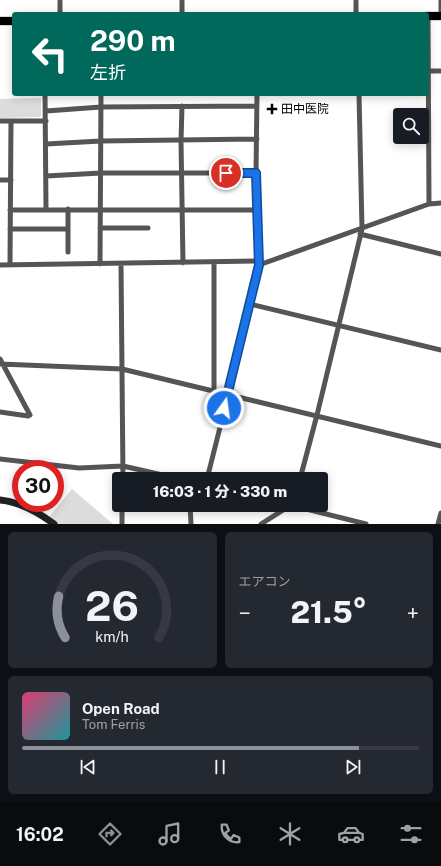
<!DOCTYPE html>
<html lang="ja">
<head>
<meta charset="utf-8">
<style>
	body { margin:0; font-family:"Public Sans","Noto Sans JP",sans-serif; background:#242831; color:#f1f3f6; height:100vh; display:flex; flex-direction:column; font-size:15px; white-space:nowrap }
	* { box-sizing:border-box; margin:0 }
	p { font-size:13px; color:#9ea1a6 }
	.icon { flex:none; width:22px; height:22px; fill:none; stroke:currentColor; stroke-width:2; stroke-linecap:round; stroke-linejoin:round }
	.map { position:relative; height:524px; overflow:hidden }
	.side { display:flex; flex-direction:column; gap:8px; padding:8px; background:#0d0f14; flex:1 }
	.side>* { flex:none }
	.guide { position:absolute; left:12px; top:12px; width:417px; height:84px; border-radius:4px; box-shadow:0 2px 10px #0003; background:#00695c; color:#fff; overflow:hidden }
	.tools { position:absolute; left:393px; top:108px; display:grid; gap:8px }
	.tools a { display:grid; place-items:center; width:36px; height:36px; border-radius:4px; background:#171b24; box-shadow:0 2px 10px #0003; font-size:20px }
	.speed { position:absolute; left:12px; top:460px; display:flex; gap:8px; font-size:20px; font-weight:700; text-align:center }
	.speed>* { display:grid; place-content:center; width:52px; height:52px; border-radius:50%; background:#171b24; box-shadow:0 2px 10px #0003; line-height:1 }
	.speed .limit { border:6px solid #d22; background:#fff; color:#111 }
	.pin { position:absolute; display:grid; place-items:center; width:34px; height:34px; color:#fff; margin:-17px; border:2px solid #fff; border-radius:50%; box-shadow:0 1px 4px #0007 }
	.me { position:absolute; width:44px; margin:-22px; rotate:14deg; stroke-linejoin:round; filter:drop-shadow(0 0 3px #0008) }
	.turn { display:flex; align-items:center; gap:14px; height:84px; padding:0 12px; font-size:18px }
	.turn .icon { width:52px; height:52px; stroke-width:2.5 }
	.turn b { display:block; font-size:28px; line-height:34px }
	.big { font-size:30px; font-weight:800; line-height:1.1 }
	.side .card { flex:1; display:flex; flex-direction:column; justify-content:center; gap:6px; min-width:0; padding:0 14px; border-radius:6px; background:#242831 }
	.side .dial { align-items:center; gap:0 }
	.dial svg { height:104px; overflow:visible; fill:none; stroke:#363941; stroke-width:7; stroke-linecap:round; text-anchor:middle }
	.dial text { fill:#f1f3f6; stroke:none }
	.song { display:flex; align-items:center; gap:12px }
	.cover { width:48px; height:48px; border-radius:6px; background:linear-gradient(135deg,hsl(340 70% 55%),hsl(180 70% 35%)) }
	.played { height:4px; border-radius:2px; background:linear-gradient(90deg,#8c9099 85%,#363941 85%) }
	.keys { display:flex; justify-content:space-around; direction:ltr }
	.heat { display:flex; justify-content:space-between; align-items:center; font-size:22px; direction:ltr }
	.side .tiles { flex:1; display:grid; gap:8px; grid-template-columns:1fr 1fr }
	.card:last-child { grid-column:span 2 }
	.trip { position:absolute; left:112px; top:472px; width:216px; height:40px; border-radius:4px; background:#171b24; box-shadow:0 2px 10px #0003; font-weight:800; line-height:40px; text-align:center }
	.tab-bar { display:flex; height:64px; justify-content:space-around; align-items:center; background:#090b0e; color:#9ea1a6 }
	.tab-bar .icon { width:28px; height:28px }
	.tab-bar .on { color:#8c9099 }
	.tab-bar b { font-size:18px; color:#f1f3f6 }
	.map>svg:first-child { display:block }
	.green { fill:#dcdcdc }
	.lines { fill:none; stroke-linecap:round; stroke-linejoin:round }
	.primary-casing { stroke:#dbdbdb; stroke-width:10 }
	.minor { stroke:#555; stroke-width:5 }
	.secondary { stroke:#222; stroke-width:7 }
	.primary { stroke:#000; stroke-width:8 }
	.route-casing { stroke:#114b97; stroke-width:10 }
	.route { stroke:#1a73e8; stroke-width:7 }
	.poi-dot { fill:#000; stroke:#fff; stroke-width:1.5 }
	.labels { text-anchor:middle; stroke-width:4; stroke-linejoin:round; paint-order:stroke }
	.poi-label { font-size:12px; fill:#000; stroke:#fff; text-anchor:start }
</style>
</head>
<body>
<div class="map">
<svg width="441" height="524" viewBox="0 0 441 524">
	<rect width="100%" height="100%" fill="#fff"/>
	<path class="green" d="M41 98V116L39 117 0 118V99Z
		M72 489 113 524H58L49 517Z"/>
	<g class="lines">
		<g class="primary-casing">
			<path id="primary" d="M427 16H441
				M0 21H14"/>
		</g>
		<path class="minor" d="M60 0V14
			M356 0V14
			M441 0V16
			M182 14V0
			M428 16 429 204
			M428 71H441
			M45 94 46 209
			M182 106 181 141 183 263
			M46 111 101 107 257 106
			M0 121H46
			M46 144 101 141 257 139
			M46 176 101 173H256
			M0 180H11
			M68 209V252
			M10 210H257
			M100 228H148
			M10 229H68
			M360 234 441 254
			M100 264 101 94
			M121 264 123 479
			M0 265 259 261
			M10 265 11 121
			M259 265 429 204 441 203
			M250 304 441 350
			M0 359 30 415 28 416 0 412
			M0 364 122 369 441 446
			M214 391V262
			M0 459 79 468 123 466 180 479
			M207 479 238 356 259 265 256 173 257 94
			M300 479 317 415 362 229 359 94
			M190 505 191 524
			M290 505 366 524
			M122 524V505
			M261 524 291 505
			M438 524 441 513"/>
		<path class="secondary" d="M0 500C20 502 38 512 54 524"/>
		<use href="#primary" class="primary"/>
	</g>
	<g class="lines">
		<g class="route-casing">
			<path id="route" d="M224 408 259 265 256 173H226"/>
		</g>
		<use href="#route" class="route"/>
	</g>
	<path class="poi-dot" d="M270 103h4v4h4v4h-4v4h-4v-4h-4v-4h4z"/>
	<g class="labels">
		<g class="poi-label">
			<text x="281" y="113">田中医院</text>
		</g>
	</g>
</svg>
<div class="tools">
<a><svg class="icon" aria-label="search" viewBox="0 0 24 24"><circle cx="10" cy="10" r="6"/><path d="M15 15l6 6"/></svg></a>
</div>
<div class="speed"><div class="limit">30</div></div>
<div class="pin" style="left:226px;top:173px;background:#d93025"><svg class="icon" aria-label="arrive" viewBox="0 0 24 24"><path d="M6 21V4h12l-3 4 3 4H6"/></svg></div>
<svg class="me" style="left:224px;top:408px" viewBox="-20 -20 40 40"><circle r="17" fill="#1a73e8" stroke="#fff" stroke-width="3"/><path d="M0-11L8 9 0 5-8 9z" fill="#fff"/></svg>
<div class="trip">16:03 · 1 分 · 330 m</div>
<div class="guide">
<div class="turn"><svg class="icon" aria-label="left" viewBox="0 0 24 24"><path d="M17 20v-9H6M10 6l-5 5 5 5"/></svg><div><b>290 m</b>左折</div></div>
</div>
</div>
<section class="side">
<div class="tiles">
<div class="card dial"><svg viewBox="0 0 100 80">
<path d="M14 69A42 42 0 1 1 86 69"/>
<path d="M14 69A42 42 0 0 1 9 37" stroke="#8c9099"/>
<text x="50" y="56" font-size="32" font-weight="700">26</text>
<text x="50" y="72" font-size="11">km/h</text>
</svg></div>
<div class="card"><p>エアコン</p>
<div class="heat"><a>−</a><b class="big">21.5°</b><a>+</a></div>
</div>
<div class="card">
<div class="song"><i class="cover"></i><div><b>Open Road</b><p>Tom Ferris</p></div></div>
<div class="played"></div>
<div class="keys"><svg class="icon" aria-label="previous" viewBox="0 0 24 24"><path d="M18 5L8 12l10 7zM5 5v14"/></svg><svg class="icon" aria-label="pause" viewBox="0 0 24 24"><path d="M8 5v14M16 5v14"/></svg><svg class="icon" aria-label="next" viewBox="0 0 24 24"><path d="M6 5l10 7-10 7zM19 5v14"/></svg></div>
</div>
</div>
</section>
<nav class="tab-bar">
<b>16:02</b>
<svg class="icon on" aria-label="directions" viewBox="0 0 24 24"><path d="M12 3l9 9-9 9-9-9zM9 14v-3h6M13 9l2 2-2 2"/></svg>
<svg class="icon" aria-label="music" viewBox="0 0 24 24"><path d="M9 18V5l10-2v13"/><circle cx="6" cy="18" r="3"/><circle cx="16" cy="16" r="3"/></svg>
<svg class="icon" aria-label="phone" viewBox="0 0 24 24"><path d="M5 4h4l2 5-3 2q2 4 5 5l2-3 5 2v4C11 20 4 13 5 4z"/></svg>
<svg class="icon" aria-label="climate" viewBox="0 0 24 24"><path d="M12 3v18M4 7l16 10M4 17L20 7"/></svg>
<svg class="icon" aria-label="car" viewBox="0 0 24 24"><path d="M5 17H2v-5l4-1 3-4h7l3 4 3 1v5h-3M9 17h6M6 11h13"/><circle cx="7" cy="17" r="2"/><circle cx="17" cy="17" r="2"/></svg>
<svg class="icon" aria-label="filters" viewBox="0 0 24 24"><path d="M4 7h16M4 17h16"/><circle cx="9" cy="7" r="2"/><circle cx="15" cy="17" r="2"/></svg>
</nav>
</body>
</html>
